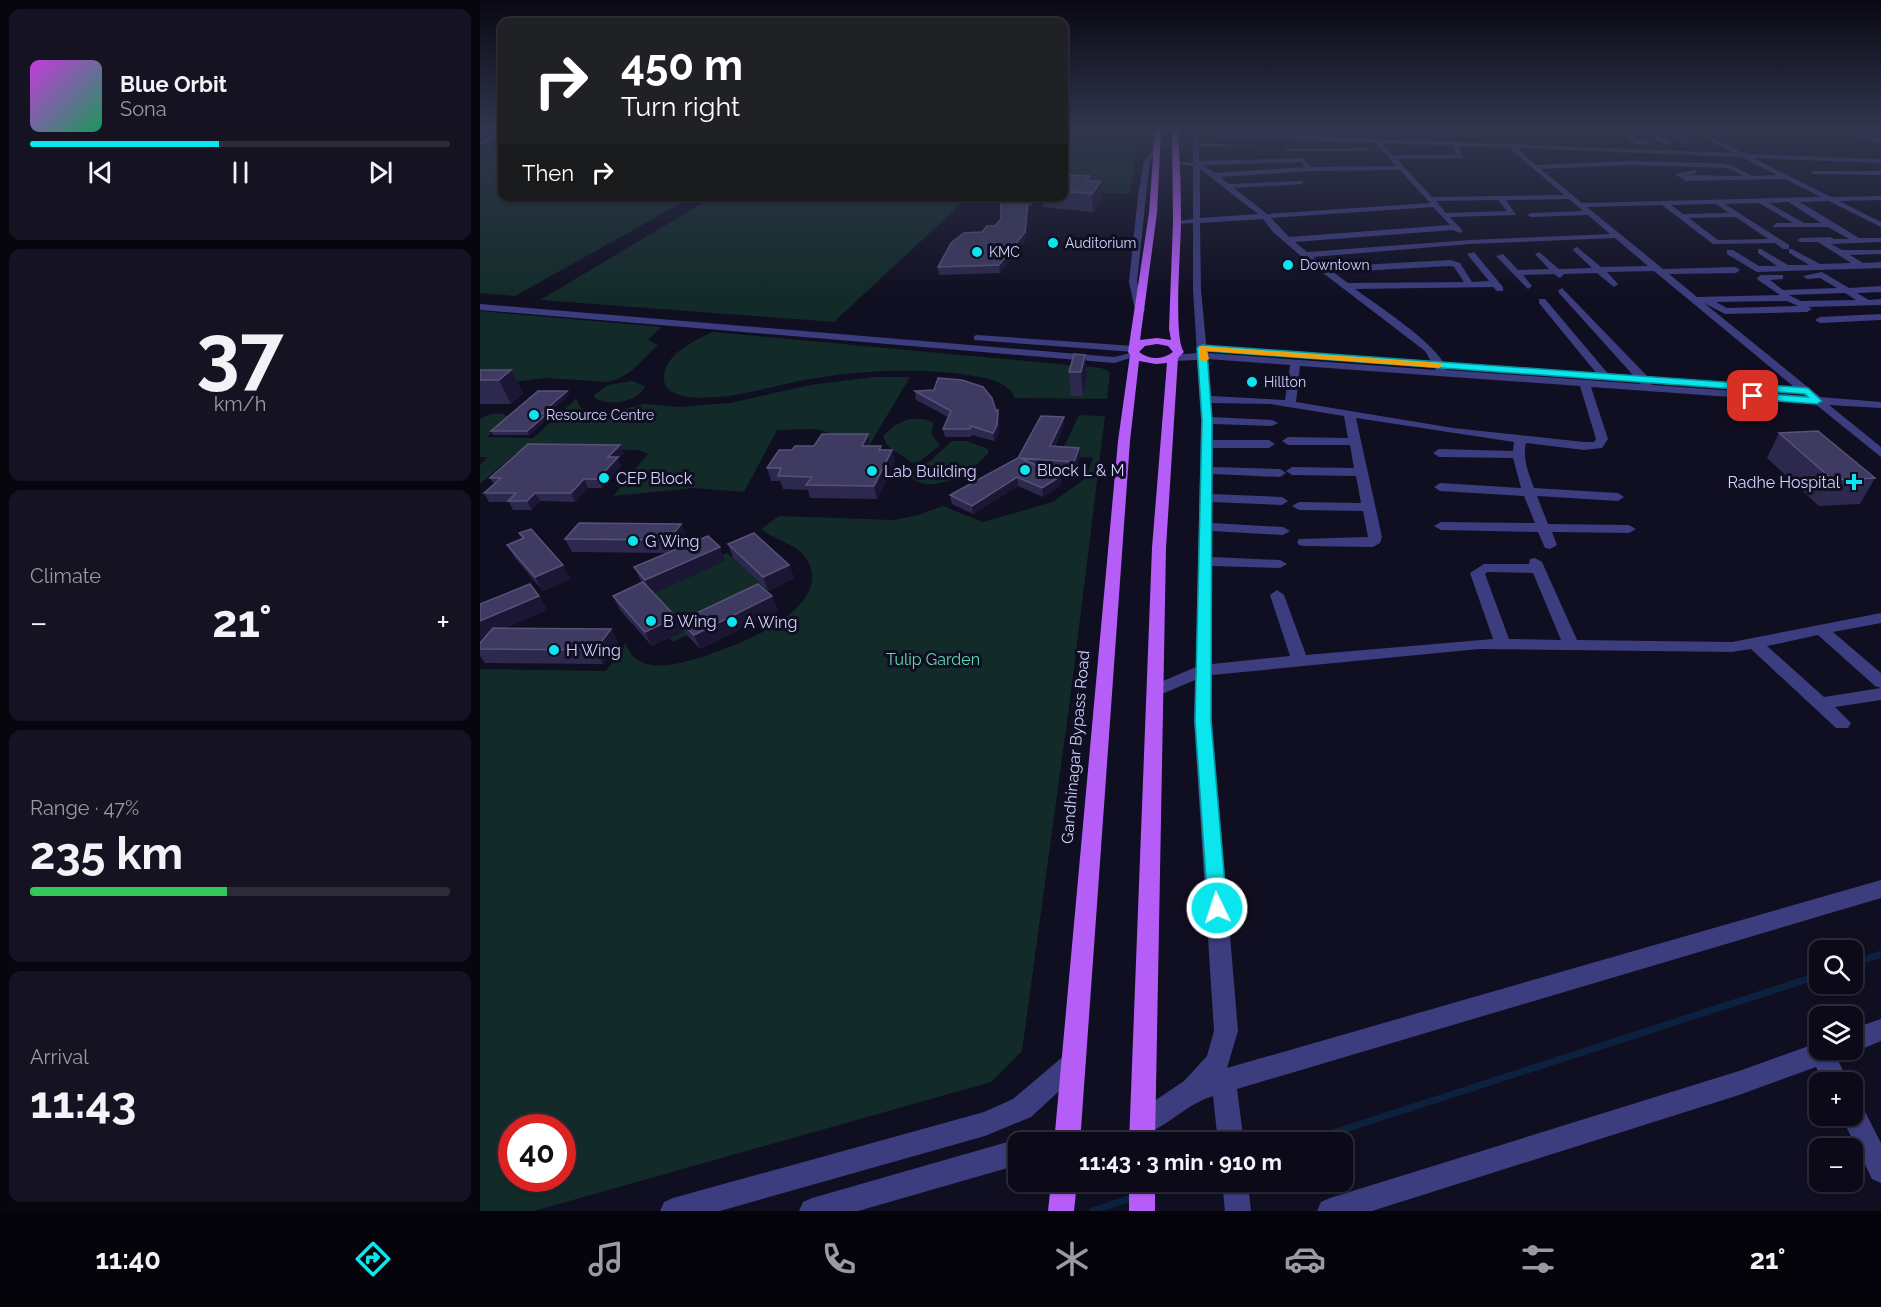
<!DOCTYPE html>
<html lang="en">
<head>
<meta charset="utf-8">
<style>
	body { margin:0; font-family:Raleway,sans-serif; background:#151322; color:#f1f3f6; height:100vh; display:flex; flex-direction:column; font-size:22px; white-space:nowrap }
	* { box-sizing:border-box; margin:0 }
	p { font-size:20px; color:#9a9aa2 }
	.icon { flex:none; width:33px; height:33px; fill:none; stroke:currentColor; stroke-width:2; stroke-linecap:round; stroke-linejoin:round }
	.map { position:relative; flex:1; overflow:hidden }
	.panel { display:flex; flex-direction:column; gap:9px; padding:9px; background:#07060e; width:480px }
	.panel>* { flex:none }
	.hud { position:absolute; left:18px; top:18px; width:570px; height:183px; border-radius:12px; box-shadow:0 2px 4px #0004,0 0 0 2px #2c2b38; background:#202124; color:#fff; overflow:hidden }
	.tools { position:absolute; left:1329px; top:940px; display:grid; gap:12px }
	.tools a { display:grid; place-items:center; width:54px; height:54px; border-radius:12px; background:#0c0a19; box-shadow:0 2px 4px #0004,0 0 0 2px #2c2b38; font-size:30px }
	.speed { position:absolute; left:18px; top:1114px; display:flex; gap:12px; font-size:30px; font-weight:700; text-align:center }
	.speed>* { display:grid; place-content:center; width:78px; height:78px; border-radius:50%; background:#0c0a19; box-shadow:0 2px 4px #0004,0 0 0 2px #2c2b38; line-height:1 }
	.speed .limit { border:9px solid #d22; background:#fff; color:#111 }
	.pin { position:absolute; display:grid; place-items:center; width:51px; height:51px; color:#fff; margin:-26px; border-radius:12px; box-shadow:0 3px 9px #0006 }
	.me { position:absolute; width:66px; margin:-33px; rotate:356deg; stroke-linejoin:round; filter:drop-shadow(0 0 4px #0008) }
	.turn { display:flex; align-items:center; gap:21px; height:126px; padding:0 24px; font-size:27px }
	.turn .icon { width:78px; height:78px; stroke-width:2.5 }
	.turn b { display:block; font-size:42px; line-height:51px }
	.then { display:flex; align-items:center; height:57px; padding:0 24px; background:#0003; gap:12px; font-size:22px }
	.big { font-size:45px; font-weight:700; line-height:1.1 }
	.panel .widget { flex:1; display:flex; flex-direction:column; justify-content:center; gap:9px; min-width:0; padding:0 21px; border-radius:12px; background:#151322 }
	.panel .dial { align-items:center; gap:0 }
	.dial b { font-size:78px; line-height:1 }
	.song { display:flex; align-items:center; gap:18px }
	.cover { width:72px; height:72px; border-radius:9px; background:linear-gradient(135deg,hsl(290 70% 55%),hsl(150 70% 35%)) }
	.played { height:6px; border-radius:3px; background:linear-gradient(90deg,#0be5ee 45%,#2c2b38 45%) }
	.keys { display:flex; justify-content:space-around; direction:ltr }
	.heat { display:flex; justify-content:space-between; align-items:center; font-size:33px; direction:ltr }
	.charge { height:9px; border-radius:4px; background:linear-gradient(90deg,#34c759 47%,#2c2b38 0) }
	.trip { position:absolute; left:528px; top:1132px; width:345px; height:60px; border-radius:12px; background:#0c0a19; box-shadow:0 2px 4px #0004,0 0 0 2px #2c2b38; font-weight:700; line-height:60px; text-align:center }
	.tabs { display:flex; height:96px; justify-content:space-around; align-items:center; background:#05040a; color:#9a9aa2 }
	.tabs .icon { width:42px; height:42px }
	.tabs .on { color:#0be5ee }
	.tabs b { font-size:27px; color:#f1f3f6 }
	main { display:flex; flex:1; min-height:0 }
	.map>svg:first-child { display:block }
	.green { fill:#122b28; fill-rule:evenodd }
	.lines { fill:none; stroke-linecap:round; stroke-linejoin:round }
	.stream { stroke:#0c213d; stroke-width:7 }
	.minor { fill:#3c3d7e; fill-rule:evenodd }
	.major { fill:#b45df7; fill-rule:evenodd }
	.wall { fill:#2d284e }
	.shaded-wall { fill:#1a1634 }
	.building { fill:#3f3a61; stroke:#565279; stroke-width:1.5 }
	.route { fill:#0be5ee; stroke:#07959b; stroke-width:1.5 }
	.slow { fill:#f59e0b }
	.poi-dot { fill:#0be5ee; stroke:#100e21; stroke-width:2 }
	.labels { text-anchor:middle; stroke-width:6; stroke-linejoin:round; paint-order:stroke }
	.far-poi-label { font-size:14px; fill:#d3d1fd; stroke:#100e21; text-anchor:start }
	.poi-label { font-size:16px; fill:#d3d1fd; stroke:#100e21; text-anchor:start }
	.park-label { font-size:16px; fill:#60d9b4; stroke:#100e21 }
	.street-label { font-size:16px; fill:#d3d1fd; stroke:#100e21 }
</style>
</head>
<body>
<main>
<section class="panel">
<div class="widget">
<div class="song"><i class="cover"></i><div><b>Blue Orbit</b><p>Sona</p></div></div>
<div class="played"></div>
<div class="keys"><svg class="icon" aria-label="previous" viewBox="0 0 24 24"><path d="M18 5L8 12l10 7zM5 5v14"/></svg><svg class="icon" aria-label="pause" viewBox="0 0 24 24"><path d="M8 5v14M16 5v14"/></svg><svg class="icon" aria-label="next" viewBox="0 0 24 24"><path d="M6 5l10 7-10 7zM19 5v14"/></svg></div>
</div>
<div class="widget dial"><b>37</b><p>km/h</p></div>
<div class="widget"><p>Climate</p>
<div class="heat"><a>−</a><b class="big">21°</b><a>+</a></div>
</div>
<div class="widget"><p>Range · 47%</p><b class="big">235 km</b><div class="charge"></div></div>
<div class="widget"><p>Arrival</p><b class="big">11:43</b></div>
</section>
<div class="map">
<svg width="1401" height="1211" viewBox="0 0 1401 1211">
	<rect width="100%" height="100%" fill="#100e21"/>
	<path class="green" d="M584 130H659L650 194 584 191Z
		M0 150 22 151V196L212 197 35 296 0 293Z
		M384 197 484 201 354 322 60 300 233 197Z
		M0 311 182 327 168 340 178 345C162 360 149 378 127 382L66 378 0 386Z
		M233 332 621 368 630 372 627 399 535 398C527 380 505 378 488 375 434 367 379 370 325 380 286 387 248 401 208 397 198 395 185 391 184 380 182 355 215 340 233 332Z
		M394 377H430L390 444 335 429 297 430 264 492 213 488 133 496 168 454 159 450 57 449 36 453 0 484V465L7 457H0V419C9 414 20 410 28 417L7 437 53 438 96 399 101 408 118 412 140 410 163 404 198 407 250 403 330 385Z
		M152 381 165 386C159 402 128 407 115 398L114 395 128 385Z
		M599 415 625 416 590 700 542 1051 511 1082 54 1211H0V669L126 671 146 643C158 684 219 658 244 649 274 638 348 606 329 563 320 544 296 541 281 529L299 516 414 520 438 515 463 506 503 522 573 502 606 478 613 458 580 455ZM32 1128H82V1179H32Z
		M429 419H445L454 423 451 434 460 445 439 462 432 463C420 451 409 454 403 436L415 425Z
		M472 441H486L508 449V453C495 470 467 486 445 484 438 483 434 478 427 478L431 469 449 462Z
		M247 553 288 591 284 597 193 642 189 638 202 632 172 594 245 561 240 556Z"/>
	<g class="lines">
		<path class="stream" d="M1372 964 1401 954
			M822 1143 1340 975
			M672 1192 701 1182
			M612 1211 652 1198"/>
		<path class="minor" d="M713 130H719V132L1254 153 1210 130H1217L1265 154 1401 159V163L1273 158 1351 197 1401 196V200L1359 201 1401 222V227L1349 201 1320 202 1379 238H1401V242L1351 244 1362 250H1401V254L1370 255 1383 263 1401 262V268L1277 272 1247 254V250H1253L1279 266H1297L1278 253V249H1281L1308 265H1329L1309 253V249H1312L1340 264 1371 263 1338 242H1321L1317 240 1321 238 1350 237 1354 239H1369L1348 227H1293L1296 223H1313L1279 203 1245 204 1309 245V249H1303L1295 243 1233 244 1182 205 1107 207 1183 269 1256 267 1260 270 1256 273 1189 274 1217 297 1300 295 1278 280 1277 278 1281 275H1303V279L1290 280 1303 290 1357 288 1340 278 1327 279 1323 276 1342 272 1369 288 1401 286V292L1377 293 1389 300 1401 299V305L1328 307 1332 309 1327 312 1245 314 1224 303 1340 397 1401 402V408L1349 405 1401 447V457L1334 403 1111 387 1128 439 1122 448 1104 450 1046 443C1042 458 1049 474 1054 488L1138 493 1144 497 1138 501 1057 496 1068 524 1149 525 1156 529 1149 533 1072 532 1077 545 1070 549 1065 548 1058 532 961 530 954 526 961 522 1055 523 1044 496 960 491 954 487 960 483 1041 488 1033 458 959 457 953 453 959 449 1033 451 1034 442 876 418 902 537 900 543 893 547 824 546 819 545 817 542 819 539 888 537 883 511 819 510 812 506 819 502 881 503 876 476 812 475 806 471 812 467 874 468 870 445H808L802 441 808 437 868 438 864 416 790 404 731 403 732 417 792 420 798 423 792 426 733 424V440H789L795 444 789 448H733V467L800 469 806 473 800 477 733 474 732 494 802 497 808 501 802 505 732 502V523L803 527 810 531 803 535 732 531V557L800 560 807 564 800 568 732 566V664L810 656 790 595 797 590 804 595 826 655 1013 639 990 573 1004 564H1049L1050 559 1055 558 1062 562 1097 640 1252 642 1401 613V623L1353 632 1401 673V688L1395 686 1338 635 1287 646 1344 697 1401 688V700L1355 707 1371 723 1368 728H1356L1271 649 1252 652 999 649 732 675V721L758 1031 747 1068 1401 880V898L757 1089 764 1143H738L733 1096C707 1104 689 1125 664 1135L655 1132 652 1123 655 1114 704 1081 727 1056 734 1031 714 721 715 680 675 697 669 695 667 691 669 687 716 667 721 420 717 360 693 361 688 358 693 355 717 353 713 290V223L697 224 693 222 713 219V166L693 163 696 161 713 163V135L692 133 713 132ZM719 136 895 143 916 166 831 167 823 158 719 161V147L780 146 719 143ZM902 143 973 146 977 155H913ZM979 146 1029 148 1084 195 952 197 917 159 983 158ZM1037 148 1262 157 1297 175 1272 176 1251 165 1236 163 1148 161 1056 165ZM821 162 825 167 735 173 722 165ZM1148 165 1248 168 1263 176 1205 175 1217 173 1215 170 1195 174 1206 181 1305 179 1341 197 1102 203 1061 169ZM720 169 778 214 720 218ZM920 170 950 203 787 214 754 188 822 184 824 181 749 184 740 177 829 171ZM1089 199 1103 211 1051 213 1047 215 1051 217 1108 215 1130 234 990 240 827 252 815 242 973 230 979 233 983 231 970 217 1036 215 1026 200ZM1018 200 1027 211 966 213 956 201ZM1310 202V203L1341 223H1324L1289 203ZM1236 204 1249 213 1203 214 1191 205ZM953 207 970 225 809 237 791 218ZM1256 217 1288 239 1238 240 1209 218ZM783 219 793 232 822 257 945 351 956 370 727 353 721 290 720 223ZM1135 238 1168 266 1121 267 1097 247 1093 249 1094 251 1112 268 1079 269 1059 252 1055 254 1069 269 1038 270 1023 254 1016 256 1048 289 1052 286 1043 275 1074 274 1080 278 1084 274 1117 273 1134 287 1138 284 1127 272 1174 271 1325 396 1172 385 1169 378 1082 288 1078 291 1079 293 1161 384 966 370C965 349 894 303 875 289L1013 287 1017 291H1023V287L994 252 987 254 1009 281 992 282 980 263 971 260 860 266 856 269 860 272 970 266 974 267 984 282 868 283 833 257 990 244ZM1365 293 1376 300 1321 301 1309 295ZM1307 301 1318 306 1247 308 1236 302ZM727 359 810 365 805 400 731 396ZM820 366 1100 386 1116 439 1114 442H1104L973 428 816 402ZM1007 572 1053 573 1081 640 1029 639 1005 574Z
			M1139 130H1145L1157 140 1176 143 1155 144 1145 136 1113 134 1142 133Z
			M1161 130H1174L1181 134 1180 137 1191 143 1188 145 1175 139 1176 135Z
			M1234 130H1282L1286 132 1235 133 1232 131Z
			M1354 130H1362L1401 140V144Z
			M22 132V136L0 145V141Z
			M1064 132 1097 133 1100 135H1062Z
			M1190 132 1203 133V135L1198 136 1209 142 1202 145V142L1188 135Z
			M678 142 681 144 670 161 666 196 657 282 665 310 660 313 655 310 649 282 658 196 664 161Z
			M887 148 889 151H803L806 149Z
			M1333 171H1401V175L1331 174Z
			M1059 299H1065L1130 376V380H1122L1059 303Z
			M0 304 634 357 655 352 660 355 634 363 0 310Z
			M1401 314V320L1340 323 1335 320 1340 317Z
			M497 335 654 346 659 349 654 352 494 340V336Z
			M1401 1019V1041L1372 1053 1366 1050H1372V1029Z
			M1340 1042V1050H1353L1369 1083H1344L1336 1067 1259 1095 892 1211H837L841 1202 850 1198 1259 1071Z
			M594 1050 602 1054 606 1062 602 1070 551 1117 505 1136 240 1211H180L184 1202 193 1198 504 1112 533 1099 586 1054Z
			M1372 1101 1381 1104 1401 1143V1183L1392 1179 1361 1116H1372Z
			M538 1139 547 1143H538V1165L378 1211H319L323 1202 332 1198Z
			M742 1182H768L771 1211H745Z"/>
		<path class="major" d="M675 130H681L677 213 660 340 677 338 691 340 689 329 693 222 692 130H698C700 160 701 192 701 223 701 246 693 338 704 352L698 358 686 548 675 1143H649L672 548 687 363 676 364 659 361 650 441 600 1143H574L638 441 650 355 648 352 669 213ZM677 344 688 346 693 352C682 360 670 360 659 352L665 346Z
			M571 1182H597L594 1211H568Z
			M649 1182H675V1211H649Z"/>
	</g>
	<path class="wall" d="M584 175 611 181 622 199 613 212 563 207 562 196H584Z
		M521 196H553L552 206H549L546 239 520 273 459 275 458 267 502 232 515 226 521 219Z
		M605 355 607 378 603 396H591L589 372Z
		M0 370H31L43 394 31 404H0Z
		M87 391 89 395 67 414 69 418 49 435H13L11 431Z
		M435 391 516 411 518 410 519 418V433L514 441 492 435 491 437H465L463 429 468 417 436 400Z
		M584 417V425L575 447 600 457 594 471 563 469 581 476V485L563 497 538 486 493 514 472 504 470 495 538 458Z
		M1299 433 1395 478 1380 504 1339 506 1287 458Z
		M388 434 391 446H401L402 450H412L415 463 397 499 330 498 328 490 303 489 300 481H291L287 468 312 450Z
		M144 453 138 459 141 466 122 488H108L95 502 60 501 52 510H33L29 502H9L4 493 14 484 10 478Z
		M201 524 207 537 199 548 245 561 173 593 196 617 202 631 172 646 140 610 133 596 162 583 154 567 187 553 92 552 85 539Z
		M39 533 91 579 63 591 35 558 27 545 42 539Z
		M248 544 309 565 314 578 288 591 253 558Z
		M59 596 67 610 25 628 131 629 138 643 123 664 5 663 0 656V643L6 636 0 639V604Z
		M292 596 298 610 220 649 207 635 200 621Z"/>
	<path class="shaded-wall" d="M621 181 622 199 613 212 612 194Z
		M548 199 549 206 546 239 520 273 519 265Z
		M605 355 607 378 603 396 601 372Z
		M31 370 43 394 31 404 19 380Z
		M87 391 89 395 67 414 69 418 49 435 47 431 62 413Z
		M518 410 519 418V433L514 441 513 433Z
		M584 417V425L571 455 570 446Z
		M388 434 391 447 382 446Z
		M140 445 144 453 138 459 141 466 122 488 118 479 128 457Z
		M599 448 600 457 594 471V462Z
		M412 450 415 463 397 499 394 486Z
		M581 476V485L563 497 562 488Z
		M537 477 538 486 493 514 492 506Z
		M104 479 108 488 95 502 91 493Z
		M55 493 60 501 52 510 47 501Z
		M201 524 207 537 195 553 189 540Z
		M240 547 245 561 171 594 165 580Z
		M83 565 91 579 63 591 55 577Z
		M309 565 314 578 288 591 283 577Z
		M59 596 67 610 0 639V621Z
		M292 596 298 610 220 649 214 635Z
		M196 617 202 631 172 646 165 632Z
		M131 629 138 643 123 664 115 650Z"/>
	<path class="building" d="M584 175 610 176 607 181H621L612 194 584 191Z
		M521 196H552L551 199H548L545 232 519 265 458 267 471 243 484 233 502 232 507 226H515L521 219Z
		M594 354 605 355 601 372H589Z
		M0 370H31L19 380H0Z
		M458 378 482 380 503 387 512 398 516 411 518 410 517 425 513 433 491 426 490 429H463L471 411 435 391 454 390Z
		M58 391H87L62 413 67 414 47 431H11Z
		M561 416 584 417 570 446 599 448 594 462 540 458 581 476 562 488 537 477 492 506 470 495 538 458Z
		M1338 431 1395 478 1353 480 1299 433Z
		M342 434H388L382 446H401L399 450H412L394 486 326 485 332 477 298 476 301 468H287L299 450H312L315 446H334Z
		M48 444 140 445 128 457H138L118 479H104L91 493H55L47 501H28L36 493H4L21 478H10Z
		M99 523 201 524 189 540 85 539Z
		M51 529 83 565 55 577 27 545 44 538 39 533Z
		M274 533 309 565 283 577 248 544Z
		M228 536 240 547 165 580 154 567Z
		M163 582 196 617 165 632 133 596Z
		M50 584 59 596 0 621V604Z
		M278 584 292 596 214 635 200 621Z
		M13 628 131 629 115 650 0 649V643Z"/>
	<linearGradient id="sky" x2="0" y2="1"><stop stop-color="#090812"/><stop offset="0.43" stop-color="#31364e"/><stop offset="1" stop-color="#31364e" stop-opacity="0"/></linearGradient>
	<rect width="1401" height="299" fill="url(#sky)"/>
	<path class="route" d="M722 345 1328 388 1342 401 1337 404 1273 399 1268 396 1273 393 1328 397 1325 394 727 351 732 420 731 721 747 908 744 914 737 917 731 914 728 908 715 721 722 420 717 348Z"/>
	<path class="slow" d="M719 346 959 363 963 365 959 368 727 351 729 359 724 362 719 359Z"/>
	<g class="poi-dot">
		<circle cx="573" cy="243" r="6"/>
		<circle cx="497" cy="252" r="6"/>
		<circle cx="808" cy="265" r="6"/>
		<circle cx="772" cy="382" r="6"/>
		<circle cx="54" cy="415" r="6"/>
		<circle cx="545" cy="470" r="6"/>
		<circle cx="392" cy="471" r="6"/>
		<circle cx="124" cy="478" r="6"/>
		<path d="M1371 473h6v6h6v6h-6v6h-6v-6h-6v-6h6z"/>
		<circle cx="153" cy="541" r="6"/>
		<circle cx="171" cy="621" r="6"/>
		<circle cx="252" cy="622" r="6"/>
		<circle cx="74" cy="650" r="6"/>
	</g>
	<g class="labels">
		<g class="far-poi-label">
			<text x="585" y="248">Auditorium</text>
			<text x="509" y="257">KMC</text>
			<text x="820" y="270">Downtown</text>
			<text x="784" y="387">Hillton</text>
			<text x="66" y="420">Resource Centre</text>
		</g>
		<g class="poi-label">
			<text x="557" y="476">Block L &amp; M</text>
			<text x="404" y="477">Lab Building</text>
			<text x="136" y="484">CEP Block</text>
			<text x="1360" y="488" text-anchor="end">Radhe Hospital</text>
			<text x="165" y="547">G Wing</text>
			<text x="183" y="627">B Wing</text>
			<text x="264" y="628">A Wing</text>
			<text x="86" y="656">H Wing</text>
		</g>
		<g class="park-label">
			<text x="453" y="665">Tulip Garden</text>
		</g>
		<g class="street-label">
			<text transform="translate(595 747) rotate(-85)" y="6">Gandhinagar Bypass Road</text>
		</g>
	</g>
</svg>
<div class="tools">
<a><svg class="icon" aria-label="search" viewBox="0 0 24 24"><circle cx="10" cy="10" r="6"/><path d="M15 15l6 6"/></svg></a>
<a><svg class="icon" aria-label="layers" viewBox="0 0 24 24"><path d="M12 4l9 5-9 5-9-5zM3 14l9 5 9-5"/></svg></a>
<a>+</a>
<a>−</a>
</div>
<div class="speed"><div class="limit">40</div></div>
<div class="pin" style="left:1273px;top:396px;background:#d93025"><svg class="icon" aria-label="arrive" viewBox="0 0 24 24"><path d="M6 21V4h12l-3 4 3 4H6"/></svg></div>
<svg class="me" style="left:737px;top:908px" viewBox="-20 -20 40 40"><circle r="17" fill="#0be5ee" stroke="#fff" stroke-width="3"/><path d="M0-11L8 9 0 5-8 9z" fill="#fff"/></svg>
<div class="trip">11:43 · 3 min · 910 m</div>
<div class="hud">
<div class="turn"><svg class="icon" aria-label="right" viewBox="0 0 24 24"><path d="M7 20v-9h11M14 6l5 5-5 5"/></svg><div><b>450 m</b>Turn right</div></div>
<div class="then">Then<svg class="icon" aria-label="right" viewBox="0 0 24 24"><path d="M7 20v-9h11M14 6l5 5-5 5"/></svg></div>
</div>
</div>
</main>
<nav class="tabs">
<b>11:40</b>
<svg class="icon on" aria-label="directions" viewBox="0 0 24 24"><path d="M12 3l9 9-9 9-9-9zM9 14v-3h6M13 9l2 2-2 2"/></svg>
<svg class="icon" aria-label="music" viewBox="0 0 24 24"><path d="M9 18V5l10-2v13"/><circle cx="6" cy="18" r="3"/><circle cx="16" cy="16" r="3"/></svg>
<svg class="icon" aria-label="phone" viewBox="0 0 24 24"><path d="M5 4h4l2 5-3 2q2 4 5 5l2-3 5 2v4C11 20 4 13 5 4z"/></svg>
<svg class="icon" aria-label="climate" viewBox="0 0 24 24"><path d="M12 3v18M4 7l16 10M4 17L20 7"/></svg>
<svg class="icon" aria-label="car" viewBox="0 0 24 24"><path d="M5 17H2v-5l4-1 3-4h7l3 4 3 1v5h-3M9 17h6M6 11h13"/><circle cx="7" cy="17" r="2"/><circle cx="17" cy="17" r="2"/></svg>
<svg class="icon" aria-label="filters" viewBox="0 0 24 24"><path d="M4 7h16M4 17h16"/><circle cx="9" cy="7" r="2"/><circle cx="15" cy="17" r="2"/></svg>
<b>21°</b>
</nav>
</body>
</html>
